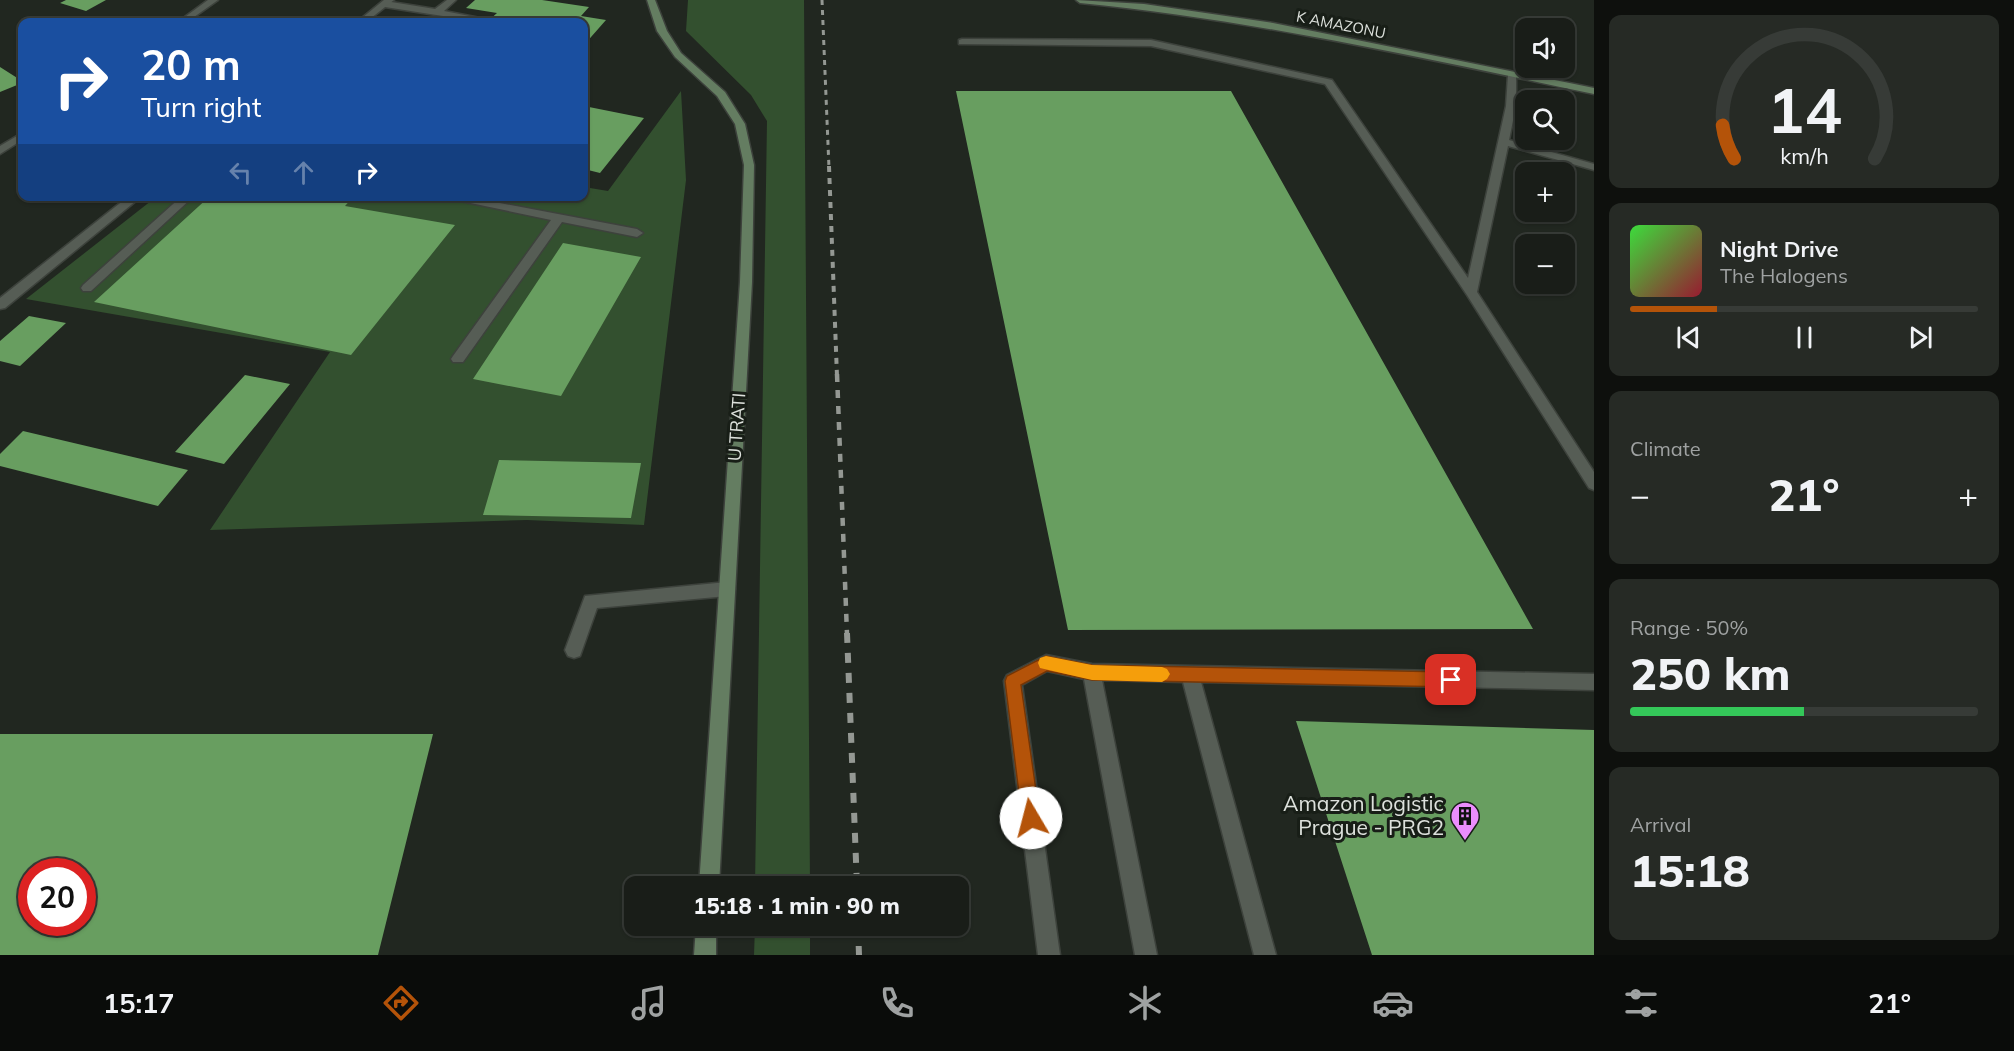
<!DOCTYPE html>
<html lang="en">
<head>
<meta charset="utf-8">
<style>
	body { margin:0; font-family:Mulish,sans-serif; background:#262a25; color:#f1f3f6; height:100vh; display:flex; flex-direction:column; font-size:22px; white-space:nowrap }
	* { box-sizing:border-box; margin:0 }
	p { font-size:20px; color:#9fa2a2 }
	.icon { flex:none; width:33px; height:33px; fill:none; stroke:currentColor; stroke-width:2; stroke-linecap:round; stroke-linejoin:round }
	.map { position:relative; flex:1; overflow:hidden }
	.drawer { display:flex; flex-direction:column; gap:15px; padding:15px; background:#0e100d; width:420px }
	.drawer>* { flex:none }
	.hud { position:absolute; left:18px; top:18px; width:570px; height:183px; border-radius:12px; box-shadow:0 2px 4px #0004,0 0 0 2px #373b37; background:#1a4fa0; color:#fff; overflow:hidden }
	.tools { position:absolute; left:1515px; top:18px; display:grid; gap:12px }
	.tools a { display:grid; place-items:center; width:60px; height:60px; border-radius:12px; background:#191d18; box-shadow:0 2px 4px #0004,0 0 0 2px #373b37; font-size:30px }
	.speed { position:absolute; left:18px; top:858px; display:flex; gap:12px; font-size:30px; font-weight:700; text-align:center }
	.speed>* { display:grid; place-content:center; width:78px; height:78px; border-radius:50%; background:#191d18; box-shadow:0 2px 4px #0004,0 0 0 2px #373b37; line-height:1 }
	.speed .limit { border:9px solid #d22; background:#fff; color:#111 }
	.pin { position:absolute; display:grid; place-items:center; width:51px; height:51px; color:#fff; margin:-26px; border-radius:12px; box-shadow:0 3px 9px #0006 }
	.me { position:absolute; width:66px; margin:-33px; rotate:352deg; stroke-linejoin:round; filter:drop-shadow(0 0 4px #0008) }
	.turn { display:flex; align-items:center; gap:21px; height:126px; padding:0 24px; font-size:27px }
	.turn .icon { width:78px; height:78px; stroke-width:2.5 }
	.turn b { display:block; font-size:42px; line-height:51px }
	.lanes { display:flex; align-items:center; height:57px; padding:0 24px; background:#0003; justify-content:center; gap:30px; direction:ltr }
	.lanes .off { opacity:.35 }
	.big { font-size:45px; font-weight:800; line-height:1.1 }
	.drawer .widget { flex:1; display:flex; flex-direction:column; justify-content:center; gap:9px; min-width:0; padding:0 21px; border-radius:12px; background:#262a25 }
	.drawer .dial { align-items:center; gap:0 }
	.dial svg { height:156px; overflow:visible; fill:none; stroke:#373b37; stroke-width:7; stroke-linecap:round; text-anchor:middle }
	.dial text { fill:#f1f3f6; stroke:none }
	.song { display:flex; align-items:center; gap:18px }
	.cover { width:72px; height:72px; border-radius:9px; background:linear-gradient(135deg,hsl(120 70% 55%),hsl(350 70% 35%)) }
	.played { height:6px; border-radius:3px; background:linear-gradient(90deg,#b45309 25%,#373b37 25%) }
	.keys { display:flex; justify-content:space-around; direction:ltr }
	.heat { display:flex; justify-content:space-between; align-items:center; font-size:33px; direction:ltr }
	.charge { height:9px; border-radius:4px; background:linear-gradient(90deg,#34c759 50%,#373b37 0) }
	.trip { position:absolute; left:624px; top:876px; width:345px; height:60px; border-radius:12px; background:#191d18; box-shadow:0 2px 4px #0004,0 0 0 2px #373b37; font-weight:800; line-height:60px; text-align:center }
	.tabs { display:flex; height:96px; justify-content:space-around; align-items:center; background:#0a0c0a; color:#9fa2a2 }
	.tabs .icon { width:42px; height:42px }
	.tabs .on { color:#b45309 }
	.tabs b { font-size:27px; color:#f1f3f6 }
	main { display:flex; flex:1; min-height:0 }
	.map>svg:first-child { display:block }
	.green { fill:#33502f }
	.building { fill:#689e60; fill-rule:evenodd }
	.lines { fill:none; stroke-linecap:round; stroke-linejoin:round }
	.lane-casing { stroke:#3d423c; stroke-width:3 }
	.street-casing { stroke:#3d423c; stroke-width:3 }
	.secondary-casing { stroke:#3d423c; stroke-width:3 }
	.lane { fill:#565d55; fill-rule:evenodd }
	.street { fill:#565d55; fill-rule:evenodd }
	.secondary { fill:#647d61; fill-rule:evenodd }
	.rail-far3 { stroke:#949893; stroke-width:3; stroke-dasharray:5 5; stroke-linecap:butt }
	.rail-far2 { stroke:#949893; stroke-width:4; stroke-dasharray:6 6; stroke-linecap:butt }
	.rail-far1 { stroke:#949893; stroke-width:4.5; stroke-dasharray:8 8; stroke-linecap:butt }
	.rail { stroke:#949893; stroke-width:6; stroke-dasharray:10 10; stroke-linecap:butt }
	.route { fill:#b45309; stroke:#753606; stroke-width:1.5 }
	.slow { fill:#f59e0b }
	.labels { text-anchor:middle; stroke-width:6; stroke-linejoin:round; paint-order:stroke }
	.far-street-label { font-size:15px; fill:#dde1dc; stroke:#181e17 }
	.street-label { font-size:18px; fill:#dde1dc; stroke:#181e17 }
	.near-poi-label { font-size:21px; fill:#dde1dc; stroke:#181e17; text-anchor:end }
</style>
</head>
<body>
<main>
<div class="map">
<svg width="1594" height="955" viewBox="0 0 1594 955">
	<rect width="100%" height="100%" fill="#212720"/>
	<path class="green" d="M688 0H804L810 886H755L767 121 751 95 686 31Z
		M681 91 686 180 644 525 527 520 210 530 330 352 26 299 156 197 584 196V187L608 191Z
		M755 926H810V955H754Z"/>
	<path class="building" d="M66 0H106L86 11 60 3Z
		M475 0H542L589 7 581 16 606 20 584 45V22H487L497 13 466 8Z
		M0 67 22 81V83L0 92Z
		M956 91H1231L1533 629 1068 630Z
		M584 106 644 118 600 173 584 169Z
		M210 196H293L312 200 316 196H354L345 206 455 225 351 355 94 302Z
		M563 243 641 257 561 396 473 379Z
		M29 316 66 323 20 366 0 361V341Z
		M245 375 290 384 224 464 175 452Z
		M23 431 188 470 158 506 0 466V454Z
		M499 460 641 463 631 518 483 515Z
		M1296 721 1594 730V955H1372Z
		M0 734H433L378 955H0ZM32 872H82V922H32Z"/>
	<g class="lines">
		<g class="lane-casing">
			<path id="lane" d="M208 0H218L187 22H178Z
				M447 0H456L444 11 480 18 475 21 385 7 381 4 385 1 435 9Z
				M962 39 1151 40 1332 80 1468 278 1506 106 1508 75 1516 73V106L1509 140 1594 164V170L1508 146 1477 292 1594 472V490L1589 488 1467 295 1325 84 1151 46 959 44V40Z
				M22 133V140L0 154V146Z
				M182 196H194L91 291H83L81 288 83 285Z
				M437 196H463L637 229 643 233 637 237 562 222 463 362H453L451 359 453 356 551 220Z
				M727 582 733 584 735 589 733 594 727 596 597 608 580 656 574 658 568 656 565 650 585 596Z
				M1046 655 1092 664 1594 674V690L1201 682 1276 955H1254L1183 682 1102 680 1157 955H1135L1084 679 1047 671 1022 685 1060 955H1038L1004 681 1007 675Z"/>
		</g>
		<g class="street-casing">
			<path id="street" d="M384 0H394L366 22H357Z
				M129 196H142L5 308 0 309V298Z"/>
		</g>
		<g class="secondary-casing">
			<path id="secondary" d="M647 0H655L667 31 681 53 725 92 745 124 754 165 752 282 719 886H699L740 282 744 165 735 124 717 96 675 57 657 31Z
				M1076 0 1144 4 1273 23 1594 88V94C1423 58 1254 20 1080 3Z
				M696 926H716V955H694Z"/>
		</g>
		<use href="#lane" class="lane"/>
		<use href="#street" class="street"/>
		<use href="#secondary" class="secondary"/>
		<path class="rail-far3" d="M822 0 829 168"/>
		<path class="rail-far2" d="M829 166 837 376"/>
		<path class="rail-far1" d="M837 374 847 634"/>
		<path class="rail" d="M847 633 857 886
			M858 926 859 955"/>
	</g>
	<path class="route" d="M1046 656 1092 665 1451 672 1457 674 1459 680 1457 685 1451 687 1092 680 1047 671 1021 685 1040 818 1037 824 1031 827 1025 824 1022 818 1005 681 1007 676Z"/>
	<path class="slow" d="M1046 656 1092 665 1162 667 1167 669 1170 674 1167 679 1162 682 1092 680 1040 668 1038 663 1040 658Z"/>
	<defs>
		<g id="building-pin" transform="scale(1.5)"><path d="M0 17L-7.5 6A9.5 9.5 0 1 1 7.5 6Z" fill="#eb8dfc" stroke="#181e17"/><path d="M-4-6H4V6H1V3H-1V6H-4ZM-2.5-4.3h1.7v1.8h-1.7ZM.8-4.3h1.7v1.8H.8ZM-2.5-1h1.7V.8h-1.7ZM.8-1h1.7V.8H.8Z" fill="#111"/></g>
	</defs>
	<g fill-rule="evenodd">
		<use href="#building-pin" x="1465" y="816"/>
	</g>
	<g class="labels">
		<g class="far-street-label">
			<text transform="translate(1341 25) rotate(11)" y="5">K AMAZONU</text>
		</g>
		<g class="street-label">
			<text transform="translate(737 427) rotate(-86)" y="6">U TRATI</text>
		</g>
		<g class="near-poi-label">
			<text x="1444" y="811">Amazon Logistic<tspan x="1444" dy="24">Prague - PRG2</tspan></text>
		</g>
	</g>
</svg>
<div class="tools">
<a><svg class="icon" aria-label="sound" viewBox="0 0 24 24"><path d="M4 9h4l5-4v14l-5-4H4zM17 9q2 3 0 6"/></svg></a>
<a><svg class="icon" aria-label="search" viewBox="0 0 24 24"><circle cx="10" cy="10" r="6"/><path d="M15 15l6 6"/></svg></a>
<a>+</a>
<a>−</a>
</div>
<div class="speed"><div class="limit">20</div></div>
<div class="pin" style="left:1451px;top:680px;background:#d93025"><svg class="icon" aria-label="arrive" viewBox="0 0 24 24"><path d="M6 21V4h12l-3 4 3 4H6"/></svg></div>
<svg class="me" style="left:1031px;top:818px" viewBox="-20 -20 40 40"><circle r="19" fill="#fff"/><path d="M0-13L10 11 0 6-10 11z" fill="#b45309"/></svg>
<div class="trip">15:18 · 1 min · 90 m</div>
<div class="hud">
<div class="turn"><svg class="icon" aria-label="right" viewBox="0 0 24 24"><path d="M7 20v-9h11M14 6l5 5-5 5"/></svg><div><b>20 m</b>Turn right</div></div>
<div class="lanes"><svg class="icon off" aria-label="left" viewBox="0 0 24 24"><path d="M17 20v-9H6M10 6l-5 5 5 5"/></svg><svg class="icon off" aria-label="ahead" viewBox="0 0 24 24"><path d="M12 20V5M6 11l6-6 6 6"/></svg><svg class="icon" aria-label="right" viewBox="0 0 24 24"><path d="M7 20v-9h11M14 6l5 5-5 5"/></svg></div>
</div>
</div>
<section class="drawer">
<div class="widget dial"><svg viewBox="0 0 100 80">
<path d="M14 69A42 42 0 1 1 86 69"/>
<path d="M14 69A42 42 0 0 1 8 52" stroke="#b45309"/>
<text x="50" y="56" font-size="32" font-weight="700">14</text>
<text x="50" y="72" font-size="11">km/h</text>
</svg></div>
<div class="widget">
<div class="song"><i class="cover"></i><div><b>Night Drive</b><p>The Halogens</p></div></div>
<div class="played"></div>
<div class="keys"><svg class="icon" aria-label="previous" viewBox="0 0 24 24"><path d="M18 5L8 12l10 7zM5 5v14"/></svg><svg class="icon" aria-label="pause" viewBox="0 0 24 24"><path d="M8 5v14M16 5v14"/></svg><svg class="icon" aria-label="next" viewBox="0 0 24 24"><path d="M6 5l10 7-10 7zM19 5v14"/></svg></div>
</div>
<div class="widget"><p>Climate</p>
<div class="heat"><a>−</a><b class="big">21°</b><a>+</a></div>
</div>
<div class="widget"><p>Range · 50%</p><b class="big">250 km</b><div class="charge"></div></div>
<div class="widget"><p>Arrival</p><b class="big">15:18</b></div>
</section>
</main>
<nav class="tabs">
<b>15:17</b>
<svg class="icon on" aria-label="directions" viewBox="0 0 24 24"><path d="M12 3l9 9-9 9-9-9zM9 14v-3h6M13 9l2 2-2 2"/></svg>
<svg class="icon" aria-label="music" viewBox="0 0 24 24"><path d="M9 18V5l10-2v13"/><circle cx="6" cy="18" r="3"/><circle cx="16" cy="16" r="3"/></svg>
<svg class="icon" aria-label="phone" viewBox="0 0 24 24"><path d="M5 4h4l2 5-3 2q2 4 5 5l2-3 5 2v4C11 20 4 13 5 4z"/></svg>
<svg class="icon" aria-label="climate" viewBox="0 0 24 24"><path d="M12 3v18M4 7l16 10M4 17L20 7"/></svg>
<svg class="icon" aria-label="car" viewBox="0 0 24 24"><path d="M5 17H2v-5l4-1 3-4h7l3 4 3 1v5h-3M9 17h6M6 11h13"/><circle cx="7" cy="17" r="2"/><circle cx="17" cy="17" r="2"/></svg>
<svg class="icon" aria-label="filters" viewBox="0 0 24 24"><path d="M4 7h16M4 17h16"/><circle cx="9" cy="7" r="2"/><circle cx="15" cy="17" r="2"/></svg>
<b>21°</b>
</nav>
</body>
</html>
